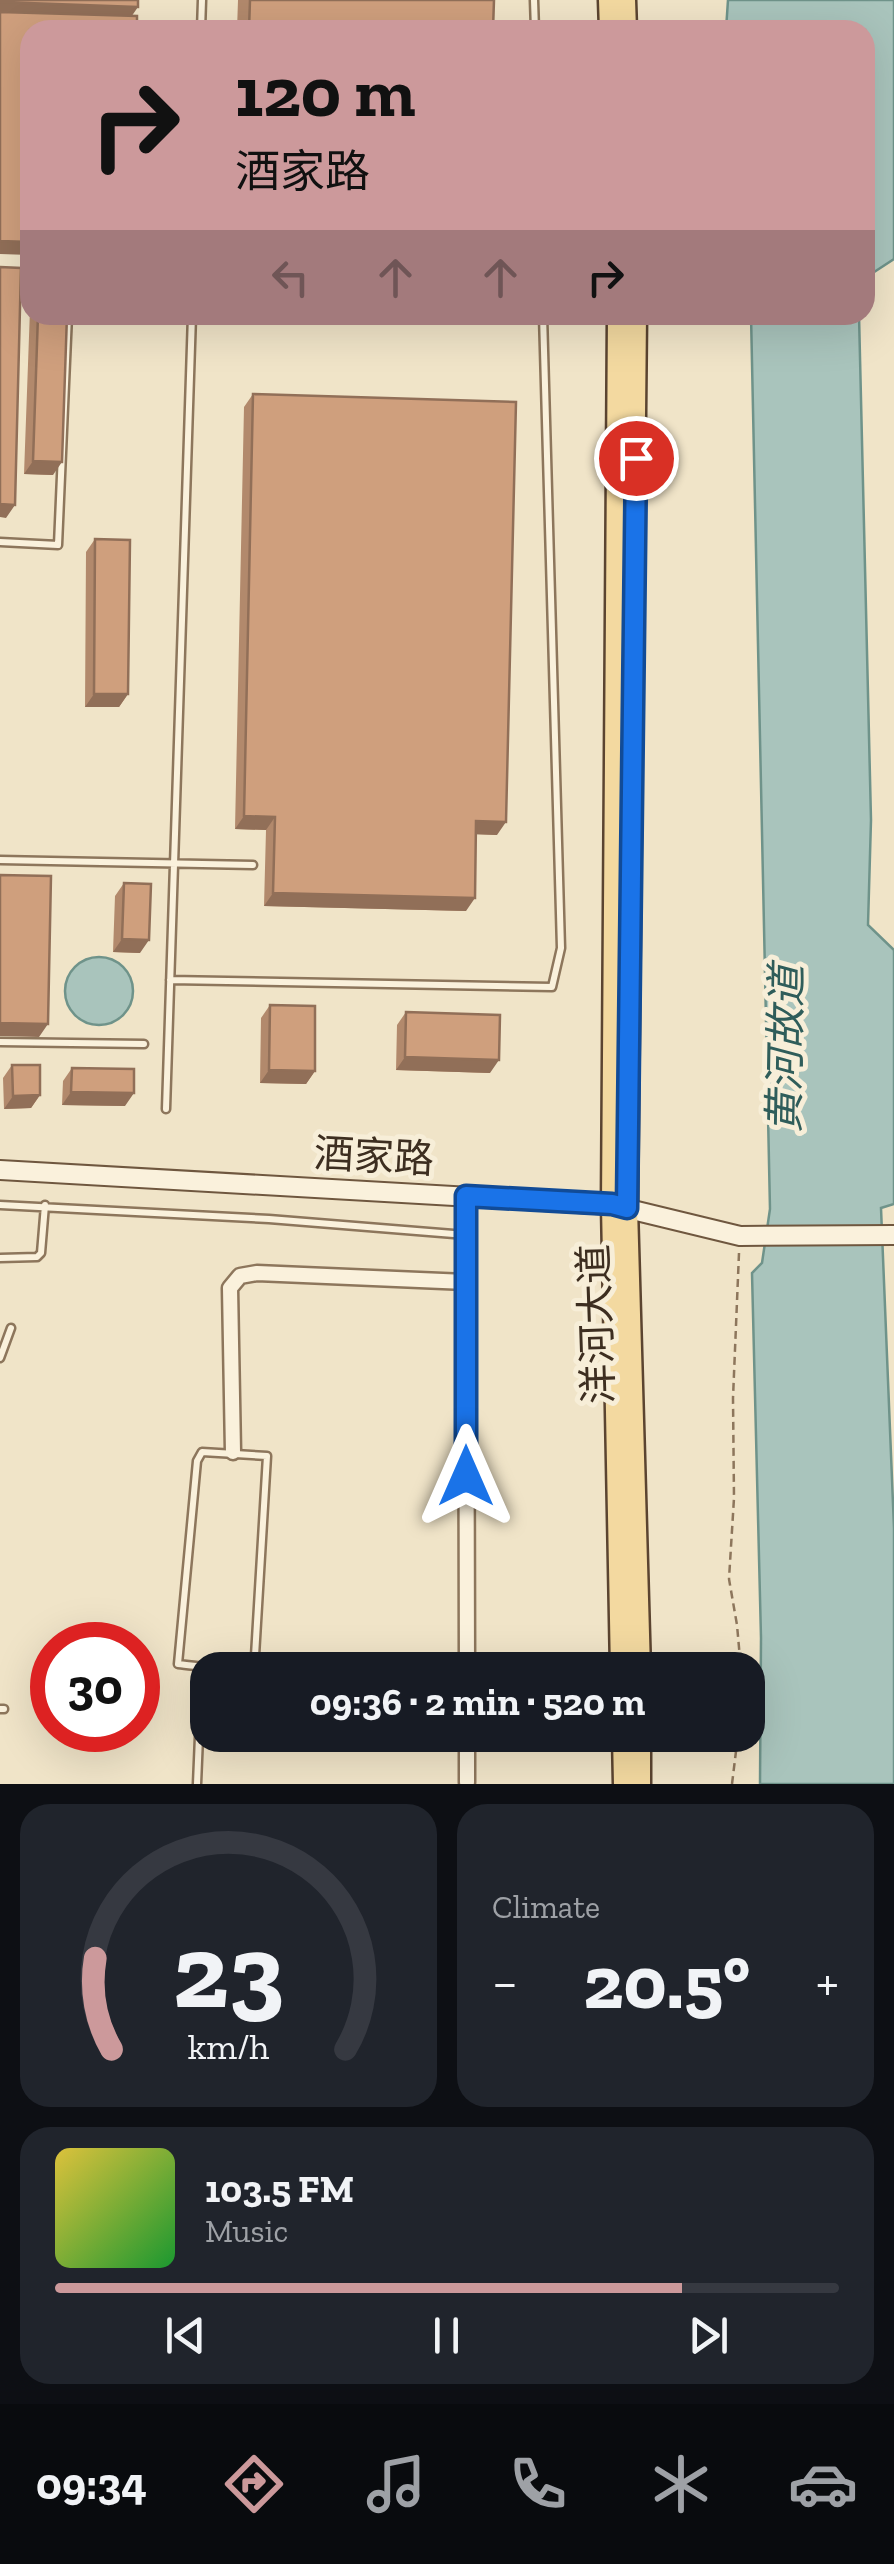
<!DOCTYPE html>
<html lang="en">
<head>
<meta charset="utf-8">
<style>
	body { margin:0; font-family:"Zilla Slab","Noto Sans SC",serif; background:#20242c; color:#f1f3f6; height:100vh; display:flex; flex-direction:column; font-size:38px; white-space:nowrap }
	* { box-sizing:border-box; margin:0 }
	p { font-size:32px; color:#9ea1a6 }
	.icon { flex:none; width:55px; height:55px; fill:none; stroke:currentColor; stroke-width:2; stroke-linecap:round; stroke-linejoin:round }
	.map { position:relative; height:1784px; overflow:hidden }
	.details { display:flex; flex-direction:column; gap:20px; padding:20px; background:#0d0f14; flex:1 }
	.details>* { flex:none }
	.banner { position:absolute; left:20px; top:20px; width:855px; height:305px; border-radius:30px; box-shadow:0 10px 40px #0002; background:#cc999b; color:#111; overflow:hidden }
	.speed { position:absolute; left:30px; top:1622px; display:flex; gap:20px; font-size:50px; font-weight:700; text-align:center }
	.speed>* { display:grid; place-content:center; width:130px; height:130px; border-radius:50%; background:#171b24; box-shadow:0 10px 40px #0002; line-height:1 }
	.speed .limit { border:15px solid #d22; background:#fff; color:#111 }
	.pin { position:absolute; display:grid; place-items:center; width:85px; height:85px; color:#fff; margin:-42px; border:5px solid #fff; border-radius:50%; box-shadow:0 2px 10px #0007 }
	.me { position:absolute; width:110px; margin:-55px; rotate:0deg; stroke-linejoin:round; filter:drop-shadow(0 0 8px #0008) }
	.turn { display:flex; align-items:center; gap:35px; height:210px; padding:0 50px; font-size:45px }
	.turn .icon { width:130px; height:130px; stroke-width:2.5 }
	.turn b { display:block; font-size:70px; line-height:85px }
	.lanes { display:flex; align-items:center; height:95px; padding:0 50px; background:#0003; justify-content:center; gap:50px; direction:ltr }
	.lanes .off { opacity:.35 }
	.big { font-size:75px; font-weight:800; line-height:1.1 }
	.details .tile { flex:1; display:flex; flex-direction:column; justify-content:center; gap:15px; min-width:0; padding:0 35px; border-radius:30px; background:#20242c }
	.details .dial { align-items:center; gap:0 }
	.dial svg { height:260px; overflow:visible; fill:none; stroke:#363941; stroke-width:7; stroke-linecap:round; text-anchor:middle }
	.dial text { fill:#f1f3f6; stroke:none }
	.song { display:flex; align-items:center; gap:30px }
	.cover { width:120px; height:120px; border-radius:15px; background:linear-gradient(135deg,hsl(50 70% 55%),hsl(130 70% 35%)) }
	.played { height:10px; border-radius:5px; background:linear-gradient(90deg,#cc999b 80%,#363941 80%) }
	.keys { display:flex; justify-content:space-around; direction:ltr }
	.heat { display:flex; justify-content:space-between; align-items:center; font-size:55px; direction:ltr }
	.details .tiles { flex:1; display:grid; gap:20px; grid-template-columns:1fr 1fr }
	.tile:last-child { grid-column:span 2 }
	.trip { position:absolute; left:190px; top:1652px; width:575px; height:100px; border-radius:30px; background:#171b24; box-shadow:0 10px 40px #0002; font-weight:800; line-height:100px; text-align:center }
	.tab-bar { display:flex; height:160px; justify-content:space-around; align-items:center; background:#090b0e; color:#9ea1a6 }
	.tab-bar .icon { width:70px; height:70px }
	.tab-bar .selected { color:#cc999b }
	.tab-bar b { font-size:45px; color:#f1f3f6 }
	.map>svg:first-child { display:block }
	.water { fill:#a9c4bc; stroke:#6f938a; stroke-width:2.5 }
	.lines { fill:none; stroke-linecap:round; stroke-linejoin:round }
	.lane-casing { stroke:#8d765c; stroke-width:11 }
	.street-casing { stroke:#8d765c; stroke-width:19 }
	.secondary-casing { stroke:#6f573f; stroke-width:22 }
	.primary-casing { stroke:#5b4430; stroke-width:25 }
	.path { stroke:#8d765c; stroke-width:2.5; stroke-dasharray:8 5; stroke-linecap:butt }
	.lane { stroke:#faf1dc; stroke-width:6 }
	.street { stroke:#faf1dc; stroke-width:14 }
	.secondary { stroke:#faf1dc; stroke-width:18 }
	.primary { stroke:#f3d9a0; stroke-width:20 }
	.wall { fill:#b2896c }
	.shaded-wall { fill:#916f58 }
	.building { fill:#cf9f7d; stroke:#916f58; stroke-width:2.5 }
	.route-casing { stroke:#114b97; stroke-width:25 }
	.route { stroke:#1a73e8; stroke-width:18 }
	.labels { text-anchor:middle; stroke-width:10; stroke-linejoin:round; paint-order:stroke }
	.street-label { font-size:40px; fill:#3d2e20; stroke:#f7eed8 }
	.water-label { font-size:42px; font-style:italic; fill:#2f5d5a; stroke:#f7eed8 }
</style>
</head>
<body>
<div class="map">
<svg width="894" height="1784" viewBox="0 0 894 1784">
	<rect width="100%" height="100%" fill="#f0e4c8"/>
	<path class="water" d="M728 0H894V259L865 278V30H726Z
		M751 315H859L871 820 868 925 894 950V1204L881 1208 894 1528V1784H760L761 1638 752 1273 762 1263 770 1209Z
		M65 991a34 34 0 1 1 68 0a34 34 0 1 1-68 0Z"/>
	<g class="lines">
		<g class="lane-casing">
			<path id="lane" d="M534 0 535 30
				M201 30 202 0
				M0 542 58 545 68 315
				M0 860 253 865
				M170 980 552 987 561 948 543 315
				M0 1042 144 1044
				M166 1109 192 315
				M0 1205 269 1219 466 1235
				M0 1258 37 1257 41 1253 45 1205
				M0 1358 11 1328
				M202 1452 267 1456 255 1656C237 1676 203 1666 178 1664L197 1461Z
				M0 1709H4
				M197 1784 202 1666"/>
		</g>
		<g class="street-casing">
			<path id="street" d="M466 1196 467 1670
				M233 1452 230 1288 240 1276 257 1273 466 1282
				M467 1735V1782"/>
		</g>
		<g class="secondary-casing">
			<path id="secondary" d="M0 1170 612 1205 740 1236 894 1235"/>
		</g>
		<g class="primary-casing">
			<path id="primary" d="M609 0 610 30
				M625 0 626 30
				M618 315 612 1205 621 1670
				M636 315 627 1208 640 1670
				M623 1735 624 1784
				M640 1784V1735"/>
		</g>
		<path class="path" d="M739 1253 733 1398 734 1498 729 1579 737 1625 741 1670
			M732 1784 738 1735"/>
		<use href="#lane" class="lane"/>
		<use href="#street" class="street"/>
		<use href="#secondary" class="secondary"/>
		<use href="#primary" class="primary"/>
	</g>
	<path class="wall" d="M238 0H494L493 30H237Z
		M30 309V315H67L53 475 24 474Z
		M253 394 497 835 476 834 466 911 264 906 266 830 235 829 244 407Z
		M95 539 128 694 119 707H85L86 552Z
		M124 883 140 953 113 952 115 896Z
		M270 1005 315 1071 306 1084 260 1083 261 1018Z
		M406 1012 490 1073 396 1070 397 1025Z
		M12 1065 40 1095 31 1108 4 1109 3 1078Z
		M72 1068 125 1106 62 1105 63 1081Z"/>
	<path class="shaded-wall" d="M0 2 138 7 129 20 0 15Z
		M0 241 30 242V255L0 254Z
		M33 461 62 462 53 475 24 474Z
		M0 504 15 505 6 518 0 517Z
		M94 694H128L119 707H85Z
		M244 816 275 817 266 830 235 829Z
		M476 821 506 822 497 835 467 834Z
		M273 893 475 898 466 911 264 906Z
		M122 939 149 940 140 953 113 952Z
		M0 1023 48 1024 39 1037 0 1036Z
		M405 1057 499 1060 490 1073 396 1070Z
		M269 1070 315 1071 306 1084 260 1083Z
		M71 1092 134 1093 125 1106 62 1105Z
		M40 1095 31 1108 4 1109 13 1096Z"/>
	<path class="building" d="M0 0H138V7L0 2Z
		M250 0H494L493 30H249Z
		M0 12 137 16V30H30V242L0 241Z
		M0 267 21 268 15 505 0 504Z
		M38 315H67L62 462 33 461Z
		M253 394 516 402 506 822 476 821 475 898 273 893 275 817 244 816Z
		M95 539 130 540 128 694H94Z
		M0 875 51 876 48 1024 0 1023Z
		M124 883 151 884 149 940 122 939Z
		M270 1005 315 1006V1071L269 1070Z
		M406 1012 500 1015 499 1060 405 1057Z
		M12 1065H40V1095L13 1096Z
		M72 1068 134 1069V1093L71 1092Z"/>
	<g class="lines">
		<g class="route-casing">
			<path id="route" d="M466 1476V1196L612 1204 627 1208 636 458"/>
		</g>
		<use href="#route" class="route"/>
	</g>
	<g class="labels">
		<g class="street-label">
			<text transform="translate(374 1156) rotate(3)" y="14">酒家路</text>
			<text transform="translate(596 1324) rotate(-92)" y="14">洋河大道</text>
		</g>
		<g class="water-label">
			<text transform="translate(785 1049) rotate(-89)" y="15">黄河故道</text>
		</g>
	</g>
</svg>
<div class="speed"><div class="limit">30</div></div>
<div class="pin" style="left:636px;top:458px;background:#d93025"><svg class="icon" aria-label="arrive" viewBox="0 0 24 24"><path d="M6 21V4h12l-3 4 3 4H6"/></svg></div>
<svg class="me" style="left:466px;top:1476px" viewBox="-20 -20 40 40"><path d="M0-17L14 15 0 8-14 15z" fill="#1a73e8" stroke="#fff" stroke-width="4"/></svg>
<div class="trip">09:36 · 2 min · 520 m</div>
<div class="banner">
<div class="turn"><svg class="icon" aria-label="right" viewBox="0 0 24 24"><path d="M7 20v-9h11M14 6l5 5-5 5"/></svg><div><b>120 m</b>酒家路</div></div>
<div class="lanes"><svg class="icon off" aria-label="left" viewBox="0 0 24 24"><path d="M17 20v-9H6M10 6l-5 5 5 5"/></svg><svg class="icon off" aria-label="ahead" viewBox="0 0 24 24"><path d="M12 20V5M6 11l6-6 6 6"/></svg><svg class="icon off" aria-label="ahead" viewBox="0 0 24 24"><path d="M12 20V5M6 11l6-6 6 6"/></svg><svg class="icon" aria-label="right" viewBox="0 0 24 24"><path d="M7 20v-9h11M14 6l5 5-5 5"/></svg></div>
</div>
</div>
<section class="details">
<div class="tiles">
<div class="tile dial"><svg viewBox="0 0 100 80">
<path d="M14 69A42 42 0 1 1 86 69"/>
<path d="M14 69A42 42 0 0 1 9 41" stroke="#cc999b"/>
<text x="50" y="56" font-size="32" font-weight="700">23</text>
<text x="50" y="72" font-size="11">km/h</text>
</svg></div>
<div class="tile"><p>Climate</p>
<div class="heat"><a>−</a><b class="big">20.5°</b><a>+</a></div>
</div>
<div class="tile">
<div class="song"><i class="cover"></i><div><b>103.5 FM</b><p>Music</p></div></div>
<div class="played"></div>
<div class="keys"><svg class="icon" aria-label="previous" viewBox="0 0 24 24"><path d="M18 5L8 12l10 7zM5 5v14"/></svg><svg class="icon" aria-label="pause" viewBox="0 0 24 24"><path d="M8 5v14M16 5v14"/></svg><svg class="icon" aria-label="next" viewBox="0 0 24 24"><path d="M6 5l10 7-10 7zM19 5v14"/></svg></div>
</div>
</div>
</section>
<nav class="tab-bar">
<b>09:34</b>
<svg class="icon selected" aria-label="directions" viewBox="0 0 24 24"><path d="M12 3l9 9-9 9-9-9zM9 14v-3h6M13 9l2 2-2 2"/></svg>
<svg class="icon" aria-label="music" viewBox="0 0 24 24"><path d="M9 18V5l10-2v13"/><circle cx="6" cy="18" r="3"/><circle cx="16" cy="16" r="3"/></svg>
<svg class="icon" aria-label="phone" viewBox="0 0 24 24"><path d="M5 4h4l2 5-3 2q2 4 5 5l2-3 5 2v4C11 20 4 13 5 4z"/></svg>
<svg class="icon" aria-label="climate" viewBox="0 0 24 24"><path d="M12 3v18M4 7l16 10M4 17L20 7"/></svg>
<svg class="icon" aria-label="car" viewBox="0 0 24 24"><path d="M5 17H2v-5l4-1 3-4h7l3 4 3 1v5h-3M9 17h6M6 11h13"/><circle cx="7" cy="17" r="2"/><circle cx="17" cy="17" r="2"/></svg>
</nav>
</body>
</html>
